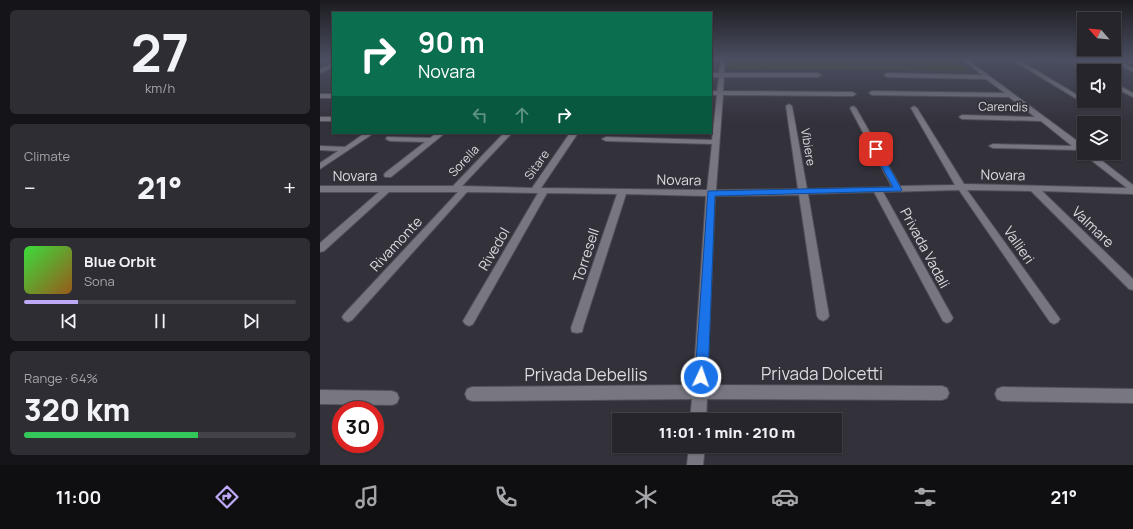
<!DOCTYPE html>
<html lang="en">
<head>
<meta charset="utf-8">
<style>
	body { margin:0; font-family:Manrope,sans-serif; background:#2e2d34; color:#f1f3f6; height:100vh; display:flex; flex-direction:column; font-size:15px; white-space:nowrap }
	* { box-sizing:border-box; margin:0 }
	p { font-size:13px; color:#a4a5a9 }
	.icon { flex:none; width:22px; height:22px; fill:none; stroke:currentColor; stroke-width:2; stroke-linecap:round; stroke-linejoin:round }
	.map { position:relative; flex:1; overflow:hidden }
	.panel { display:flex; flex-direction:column; gap:10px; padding:10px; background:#151418; width:320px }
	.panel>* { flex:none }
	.banner { position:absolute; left:12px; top:12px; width:380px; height:122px; border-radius:0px; box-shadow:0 1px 3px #0004,0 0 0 1px #424248; background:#0b6e4f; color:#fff; overflow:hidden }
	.needle { width:26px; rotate:297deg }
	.fabs { position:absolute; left:757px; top:12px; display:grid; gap:8px }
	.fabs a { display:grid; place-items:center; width:44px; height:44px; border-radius:0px; background:#26252c; box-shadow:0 1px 3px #0004,0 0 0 1px #424248; font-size:20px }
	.speed { position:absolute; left:12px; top:401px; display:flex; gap:8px; font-size:20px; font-weight:700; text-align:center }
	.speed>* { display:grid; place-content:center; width:52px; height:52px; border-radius:50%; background:#26252c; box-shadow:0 1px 3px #0004,0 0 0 1px #424248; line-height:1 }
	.speed .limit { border:6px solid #d22; background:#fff; color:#111 }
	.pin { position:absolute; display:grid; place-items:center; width:34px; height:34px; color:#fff; margin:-17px; border-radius:8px; box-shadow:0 2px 6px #0006 }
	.me { position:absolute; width:44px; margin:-22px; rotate:3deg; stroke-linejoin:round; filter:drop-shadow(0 0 3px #0008) }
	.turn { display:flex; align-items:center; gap:14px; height:84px; padding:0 20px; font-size:18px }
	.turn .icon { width:52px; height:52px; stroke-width:2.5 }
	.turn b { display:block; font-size:28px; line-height:34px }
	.lanes { display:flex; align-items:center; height:38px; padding:0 20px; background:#0003; justify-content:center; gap:20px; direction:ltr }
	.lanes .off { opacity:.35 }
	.big { font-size:30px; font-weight:800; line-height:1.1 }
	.panel .tile { flex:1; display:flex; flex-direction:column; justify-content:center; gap:6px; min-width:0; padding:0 14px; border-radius:6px; background:#2e2d34 }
	.panel .dial { align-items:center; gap:0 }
	.dial b { font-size:52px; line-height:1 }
	.song { display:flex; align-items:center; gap:12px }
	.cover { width:48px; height:48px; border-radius:6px; background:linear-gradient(135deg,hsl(120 70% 55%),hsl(30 70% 35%)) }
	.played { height:4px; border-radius:2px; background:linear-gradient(90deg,#bda9f5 20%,#424248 20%) }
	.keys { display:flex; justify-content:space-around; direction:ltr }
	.heat { display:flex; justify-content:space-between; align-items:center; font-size:22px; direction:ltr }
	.charge { height:6px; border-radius:3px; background:linear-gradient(90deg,#34c759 64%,#424248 0) }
	.trip { position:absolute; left:292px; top:413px; width:230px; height:40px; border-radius:0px; background:#26252c; box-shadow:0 1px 3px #0004,0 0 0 1px #424248; font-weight:800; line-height:40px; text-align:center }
	.dock { display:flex; height:64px; justify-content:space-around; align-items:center; background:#0f0f12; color:#a4a5a9 }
	.dock .icon { width:28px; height:28px }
	.dock .on { color:#bda9f5 }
	.dock b { font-size:18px; color:#f1f3f6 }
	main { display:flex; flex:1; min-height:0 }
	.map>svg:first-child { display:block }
	.green { fill:#394a14 }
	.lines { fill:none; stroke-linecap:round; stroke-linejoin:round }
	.minor-casing { stroke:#514f57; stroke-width:2 }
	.minor { fill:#787680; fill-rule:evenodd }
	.route { fill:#1a73e8; stroke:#114b97 }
	.labels { text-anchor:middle; stroke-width:4; stroke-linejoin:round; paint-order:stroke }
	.far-street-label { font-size:12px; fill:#dcdbe1; stroke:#33313a }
	.street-label { font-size:14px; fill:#dcdbe1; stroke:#33313a }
	.near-street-label { font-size:17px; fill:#dcdbe1; stroke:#33313a }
</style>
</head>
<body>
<main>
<section class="panel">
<div class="tile dial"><b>27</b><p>km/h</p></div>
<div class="tile"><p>Climate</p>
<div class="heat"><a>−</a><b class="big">21°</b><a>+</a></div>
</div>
<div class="tile">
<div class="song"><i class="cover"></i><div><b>Blue Orbit</b><p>Sona</p></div></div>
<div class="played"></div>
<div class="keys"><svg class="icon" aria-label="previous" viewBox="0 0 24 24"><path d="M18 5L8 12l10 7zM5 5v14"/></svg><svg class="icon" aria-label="pause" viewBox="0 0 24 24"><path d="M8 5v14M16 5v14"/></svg><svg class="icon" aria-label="next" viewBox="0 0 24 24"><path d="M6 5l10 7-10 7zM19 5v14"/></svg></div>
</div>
<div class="tile"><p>Range · 64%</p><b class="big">320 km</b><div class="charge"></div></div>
</section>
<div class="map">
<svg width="813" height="465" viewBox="0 0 813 465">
	<rect width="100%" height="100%" fill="#33313a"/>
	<path class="green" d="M407 59H633L649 71 408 69Z"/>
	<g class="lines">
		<g class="minor-casing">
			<path id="minor" d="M0 59H13V62H0Z
				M401 59H405L404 73H498L501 75 498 77H404L403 91 533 92 536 94 533 96 403 95 396 190 478 189 466 106 469 104 472 106 487 189 572 187 530 108 533 106 536 108 580 186 635 185 591 108 594 106 597 108 644 184 807 188 758 150 673 148 669 146 673 144 752 146 721 121 642 119 639 117 642 115 715 117 689 97 552 95 549 93 552 91 685 93 666 79 567 77 564 75 567 73 662 75 642 59H813V63L801 62 813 68V72L794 62 701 61 764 99V101H767V103L765 104 694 61H649L764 146V153H772L813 185V194L722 191 813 279V290L809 289 711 191 647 190 740 319 738 322 734 324 730 322 639 190 563 192 633 318 631 321 627 323 623 321 554 192 488 194 509 316 507 319 503 321 499 319 497 316 479 195 395 196 387 385 622 386 627 388 629 393 627 398 622 400 387 399 386 420H370L372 399 152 401 147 399 145 394 147 389 152 387 373 385 386 196 306 194 263 328 262 332 257 333 252 332 251 328 297 194 227 193 153 324 149 326 145 324 143 321 218 193 147 192 32 320 28 322 24 320 22 317 24 314 138 192H69L4 251 0 252V243L59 192H0V186H133L184 133H192L142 186 212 188 250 133H258L221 188 387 190 392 144 286 141 282 139 286 137 392 140 397 95H391V91H397L399 77H391V73H399Z
				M13 63V67L0 73V69Z
				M755 64H759L771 71H764L755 66Z
				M794 83 813 93V97L794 87Z
				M0 94H13V98H0Z
				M0 117H13V121H0Z
				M45 133H54L0 169V163L18 151 0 150V146L25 147Z
				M117 133H125L71 177H65L64 175 65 173 105 142 70 141 66 139 67 137 110 138Z
				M682 387 813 389V403L682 401 677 399 675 394 677 389Z
				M0 390 72 391 77 393 79 398 77 403 72 405 0 404Z
				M369 446H385L383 465H367Z"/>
		</g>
		<use href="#minor" class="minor"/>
	</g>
	<linearGradient id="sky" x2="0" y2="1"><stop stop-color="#1c1b20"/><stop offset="0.48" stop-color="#4a4e60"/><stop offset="1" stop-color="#4a4e60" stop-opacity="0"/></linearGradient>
	<rect width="813" height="124" fill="url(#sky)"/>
	<path class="route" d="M553 147 559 149 582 190 581 191 395 196 388 377 386 381 381 382 377 381 375 377 388 191 573 187 552 149Z"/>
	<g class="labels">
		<g class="far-street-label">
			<text transform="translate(683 107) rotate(1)" y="4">Carendis</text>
			<text transform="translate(488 147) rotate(81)" y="4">Vibiere</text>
			<text transform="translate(144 161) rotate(-47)" y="4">Sorella</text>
			<text transform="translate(217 165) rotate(-55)" y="4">Sitare</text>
		</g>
		<g class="street-label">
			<text transform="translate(683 175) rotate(1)" y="5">Novara</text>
			<text x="35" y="181">Novara</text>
			<text transform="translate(359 180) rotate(1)" y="5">Novara</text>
			<text transform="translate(773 227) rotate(44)" y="5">Valmare</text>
			<text transform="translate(76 244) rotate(-47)" y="5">Rivamonte</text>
			<text transform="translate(699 245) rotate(55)" y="5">Vallieri</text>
			<text transform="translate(605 248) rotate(62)" y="5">Privada Vadali</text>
			<text transform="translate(174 249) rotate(-60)" y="5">Rivedol</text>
			<text transform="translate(266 255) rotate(-72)" y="5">Torresell</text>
		</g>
		<g class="near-street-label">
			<text x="502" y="380">Privada Dolcetti</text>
			<text x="266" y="381">Privada Debellis</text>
		</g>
	</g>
</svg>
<div class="fabs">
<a><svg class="needle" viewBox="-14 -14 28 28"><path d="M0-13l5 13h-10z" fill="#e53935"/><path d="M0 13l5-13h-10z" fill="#a4a5a9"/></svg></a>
<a><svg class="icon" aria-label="sound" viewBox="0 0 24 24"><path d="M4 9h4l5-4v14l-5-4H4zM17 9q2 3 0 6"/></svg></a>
<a><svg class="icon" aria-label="layers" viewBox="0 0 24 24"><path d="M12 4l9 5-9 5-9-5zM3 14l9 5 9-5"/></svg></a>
</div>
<div class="speed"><div class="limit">30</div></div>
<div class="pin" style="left:556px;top:149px;background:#d93025"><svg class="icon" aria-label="arrive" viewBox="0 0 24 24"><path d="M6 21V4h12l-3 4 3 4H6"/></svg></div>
<svg class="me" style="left:381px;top:377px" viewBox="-20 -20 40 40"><circle r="17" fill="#1a73e8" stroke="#fff" stroke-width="3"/><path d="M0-11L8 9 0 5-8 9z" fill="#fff"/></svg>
<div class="trip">11:01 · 1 min · 210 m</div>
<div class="banner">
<div class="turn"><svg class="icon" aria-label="right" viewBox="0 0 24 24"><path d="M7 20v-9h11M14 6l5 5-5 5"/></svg><div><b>90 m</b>Novara</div></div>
<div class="lanes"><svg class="icon off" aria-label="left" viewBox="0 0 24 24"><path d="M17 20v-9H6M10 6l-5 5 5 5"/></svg><svg class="icon off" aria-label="ahead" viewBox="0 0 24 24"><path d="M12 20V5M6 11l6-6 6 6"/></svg><svg class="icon" aria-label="right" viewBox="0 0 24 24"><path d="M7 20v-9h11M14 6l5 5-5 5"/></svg></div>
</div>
</div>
</main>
<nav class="dock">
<b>11:00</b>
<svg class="icon on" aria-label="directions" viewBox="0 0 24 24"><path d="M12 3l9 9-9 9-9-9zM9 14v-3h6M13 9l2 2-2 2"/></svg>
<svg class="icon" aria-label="music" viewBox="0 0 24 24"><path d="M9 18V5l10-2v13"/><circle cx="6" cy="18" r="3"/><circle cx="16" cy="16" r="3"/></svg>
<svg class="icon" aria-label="phone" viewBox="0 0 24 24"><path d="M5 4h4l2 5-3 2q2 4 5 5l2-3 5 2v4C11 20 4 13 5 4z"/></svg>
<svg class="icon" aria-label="climate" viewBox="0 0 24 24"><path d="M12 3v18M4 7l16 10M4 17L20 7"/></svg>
<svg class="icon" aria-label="car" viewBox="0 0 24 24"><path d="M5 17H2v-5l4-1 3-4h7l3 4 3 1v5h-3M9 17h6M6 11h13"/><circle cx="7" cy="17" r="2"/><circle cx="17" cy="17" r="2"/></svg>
<svg class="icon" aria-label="filters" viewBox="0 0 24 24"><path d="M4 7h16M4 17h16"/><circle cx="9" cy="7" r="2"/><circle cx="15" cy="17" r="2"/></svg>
<b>21°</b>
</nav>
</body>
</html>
